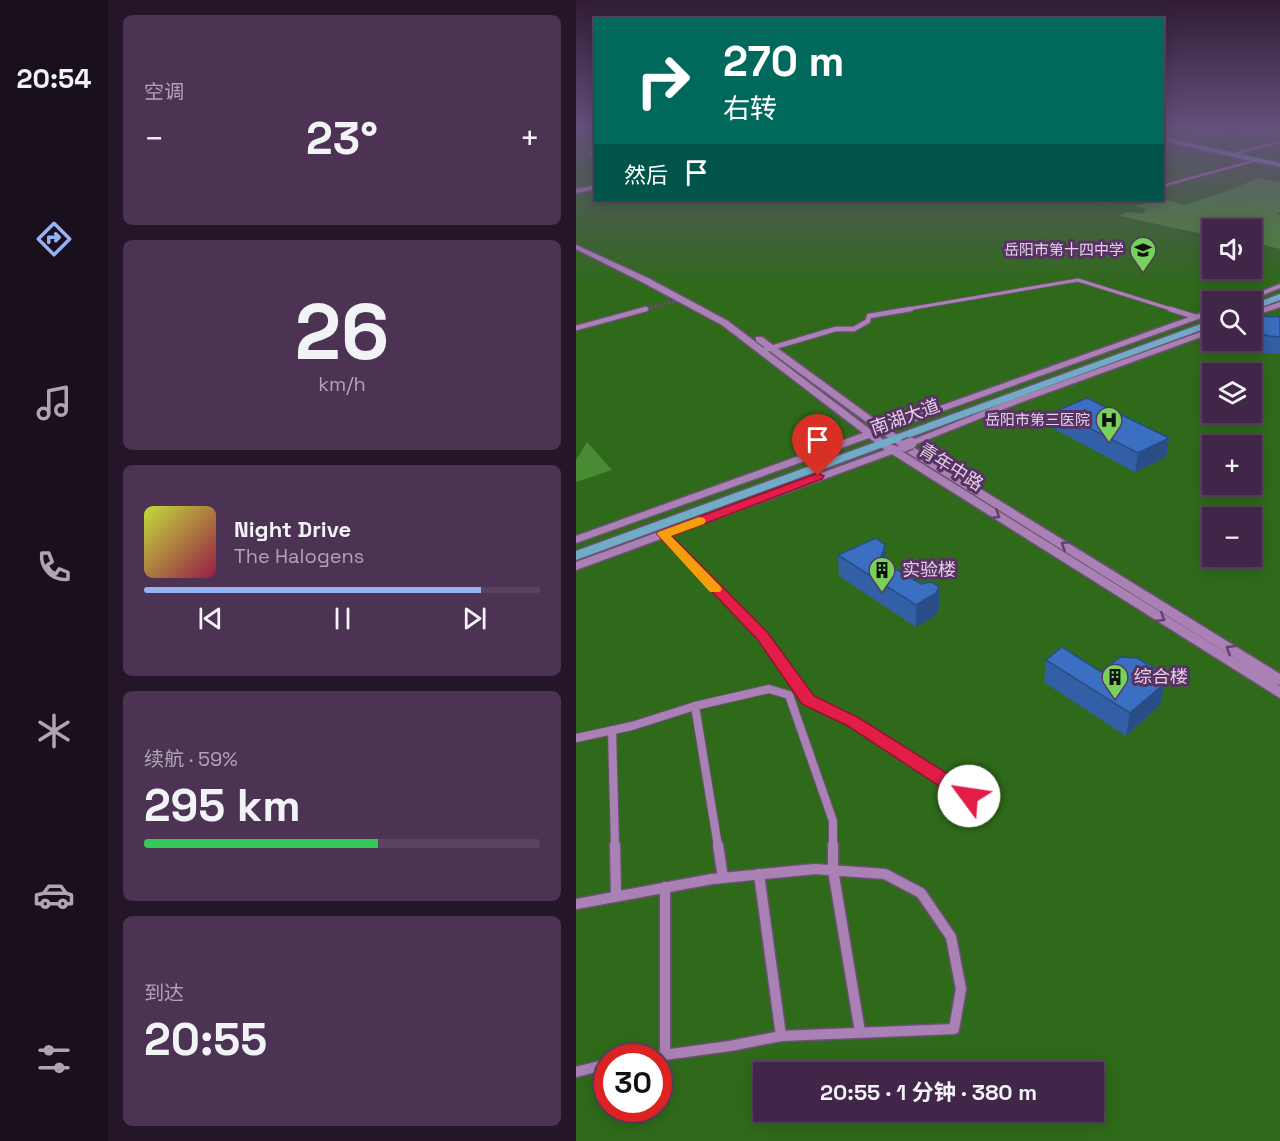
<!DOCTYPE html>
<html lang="zh">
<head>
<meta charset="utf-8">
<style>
	body { margin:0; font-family:"Space Grotesk","Noto Sans SC",sans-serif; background:#4c3253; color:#f1f3f6; height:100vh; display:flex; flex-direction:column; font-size:22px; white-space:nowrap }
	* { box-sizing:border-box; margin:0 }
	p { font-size:20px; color:#aea5b4 }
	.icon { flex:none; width:33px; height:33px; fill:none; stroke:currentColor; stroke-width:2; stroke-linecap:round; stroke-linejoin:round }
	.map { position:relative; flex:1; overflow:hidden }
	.drawer { display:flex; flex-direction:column; gap:15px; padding:15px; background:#241528; width:468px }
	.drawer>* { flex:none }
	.top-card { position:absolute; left:18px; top:18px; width:570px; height:183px; border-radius:0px; box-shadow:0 3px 15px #0003,0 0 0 2px #5a4361; background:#00695c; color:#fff; overflow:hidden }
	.tools { position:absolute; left:626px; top:219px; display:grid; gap:12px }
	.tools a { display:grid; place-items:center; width:60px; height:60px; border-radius:0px; background:#412649; box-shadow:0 3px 15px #0003,0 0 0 2px #5a4361; font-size:30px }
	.speed { position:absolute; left:18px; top:1044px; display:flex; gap:12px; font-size:30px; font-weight:700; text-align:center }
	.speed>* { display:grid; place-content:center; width:78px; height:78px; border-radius:50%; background:#412649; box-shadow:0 3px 15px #0003,0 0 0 2px #5a4361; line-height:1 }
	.speed .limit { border:9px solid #d22; background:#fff; color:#111 }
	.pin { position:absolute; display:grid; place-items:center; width:51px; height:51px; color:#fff; margin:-62px -26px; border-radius:50% 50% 50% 0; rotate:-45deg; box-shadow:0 0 6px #0007 }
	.pin .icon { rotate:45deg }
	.me { position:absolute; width:66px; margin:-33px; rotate:301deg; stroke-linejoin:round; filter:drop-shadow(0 0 4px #0008) }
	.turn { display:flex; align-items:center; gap:21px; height:126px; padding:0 30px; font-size:27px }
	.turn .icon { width:78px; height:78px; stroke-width:2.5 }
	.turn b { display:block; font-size:42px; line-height:51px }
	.then { display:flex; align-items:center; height:57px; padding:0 30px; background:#0003; gap:12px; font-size:22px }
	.big { font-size:45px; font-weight:700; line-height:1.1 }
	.drawer .card { flex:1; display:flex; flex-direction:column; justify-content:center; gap:9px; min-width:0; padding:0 21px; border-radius:9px; background:#4c3253 }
	.drawer .dial { align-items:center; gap:0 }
	.dial b { font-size:78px; line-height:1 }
	.song { display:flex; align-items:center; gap:18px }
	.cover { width:72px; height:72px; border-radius:9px; background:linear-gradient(135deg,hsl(70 70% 55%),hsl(340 70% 35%)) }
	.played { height:6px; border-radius:3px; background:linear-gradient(90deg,#95b2f1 85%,#5a4361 85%) }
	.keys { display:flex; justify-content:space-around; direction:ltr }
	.heat { display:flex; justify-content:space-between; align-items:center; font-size:33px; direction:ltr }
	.charge { height:9px; border-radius:4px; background:linear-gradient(90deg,#34c759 59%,#5a4361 0) }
	.trip { position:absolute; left:177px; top:1062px; width:351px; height:60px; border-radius:0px; background:#412649; box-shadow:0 3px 15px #0003,0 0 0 2px #5a4361; font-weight:700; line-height:60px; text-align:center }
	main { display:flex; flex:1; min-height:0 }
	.dock { display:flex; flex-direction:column; width:108px; justify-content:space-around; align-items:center; background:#1a0f1d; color:#aea5b4 }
	.dock .icon { width:42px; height:42px }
	.dock .active { color:#95b2f1 }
	.dock b { font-size:27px; color:#f1f3f6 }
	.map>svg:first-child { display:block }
	.green { fill:#2f6a1a; fill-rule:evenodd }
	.forest { fill:#488b32 }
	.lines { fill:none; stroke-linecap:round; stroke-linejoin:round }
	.street-tunnel { stroke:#6c4a76; stroke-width:3; stroke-dasharray:3 1.5; stroke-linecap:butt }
	.street-far5-casing { stroke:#6e5076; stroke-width:4 }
	.street-far4-casing { stroke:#6e5076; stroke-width:4.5 }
	.street-far3-casing { stroke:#6e5076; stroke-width:7 }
	.street-far2-casing { stroke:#6e5076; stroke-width:8 }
	.street-far1-casing { stroke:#6e5076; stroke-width:10 }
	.street-casing { stroke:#6e5076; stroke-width:13 }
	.secondary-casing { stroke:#6e5076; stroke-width:3 }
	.primary-casing { stroke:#6e5076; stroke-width:3 }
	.street-far5 { stroke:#aa81b5; stroke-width:2 }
	.street-far4 { stroke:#aa81b5; stroke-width:3 }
	.street-far3 { stroke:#aa81b5; stroke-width:4.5 }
	.street-far2 { stroke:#aa81b5; stroke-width:5 }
	.street-far1 { stroke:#aa81b5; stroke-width:8 }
	.street { stroke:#aa81b5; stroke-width:10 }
	.secondary { fill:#aa81b5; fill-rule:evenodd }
	.primary { fill:#70acc5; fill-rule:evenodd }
	.secondary-bridge-far1-casing { stroke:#6e5076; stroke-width:11; stroke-linecap:butt }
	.secondary-bridge-casing { stroke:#6e5076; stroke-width:14; stroke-linecap:butt }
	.secondary-bridge-far1 { stroke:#aa81b5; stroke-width:9 }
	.secondary-bridge { stroke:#aa81b5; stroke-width:11 }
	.wall { fill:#325fa6 }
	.shaded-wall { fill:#294e87 }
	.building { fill:#3a6fc1; stroke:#294e87; stroke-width:1.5 }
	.oneway { stroke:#633f6e }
	.route { fill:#e11d48; stroke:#92132f; stroke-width:1.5 }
	.slow { fill:#f59e0b }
	.labels { text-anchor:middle; stroke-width:6; stroke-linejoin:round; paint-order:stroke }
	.far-poi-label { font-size:15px; fill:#e4cfea; stroke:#573361; text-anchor:end }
	.street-label { font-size:18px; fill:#e4cfea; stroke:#573361 }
	.poi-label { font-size:18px; fill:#e4cfea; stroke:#573361; text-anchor:start }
</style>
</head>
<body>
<main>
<nav class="dock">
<b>20:54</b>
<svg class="icon active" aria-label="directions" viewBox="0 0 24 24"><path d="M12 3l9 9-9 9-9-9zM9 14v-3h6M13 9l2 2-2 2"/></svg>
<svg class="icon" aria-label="music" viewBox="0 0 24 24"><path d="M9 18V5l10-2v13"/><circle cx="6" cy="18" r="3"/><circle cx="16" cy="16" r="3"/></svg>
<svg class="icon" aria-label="phone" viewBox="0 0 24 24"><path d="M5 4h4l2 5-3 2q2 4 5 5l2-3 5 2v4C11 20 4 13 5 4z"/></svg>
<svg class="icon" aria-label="climate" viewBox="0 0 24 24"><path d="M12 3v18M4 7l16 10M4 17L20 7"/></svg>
<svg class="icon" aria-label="car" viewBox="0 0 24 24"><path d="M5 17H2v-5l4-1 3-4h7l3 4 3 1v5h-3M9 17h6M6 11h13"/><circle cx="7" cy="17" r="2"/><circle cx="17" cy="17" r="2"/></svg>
<svg class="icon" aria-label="filters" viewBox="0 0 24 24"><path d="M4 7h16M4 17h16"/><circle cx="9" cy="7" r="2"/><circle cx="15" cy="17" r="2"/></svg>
</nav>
<section class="drawer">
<div class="card"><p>空调</p>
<div class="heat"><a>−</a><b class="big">23°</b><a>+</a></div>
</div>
<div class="card dial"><b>26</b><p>km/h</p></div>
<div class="card">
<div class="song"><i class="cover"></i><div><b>Night Drive</b><p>The Halogens</p></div></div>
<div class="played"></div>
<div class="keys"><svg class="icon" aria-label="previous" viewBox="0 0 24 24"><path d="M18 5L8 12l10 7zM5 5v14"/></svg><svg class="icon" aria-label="pause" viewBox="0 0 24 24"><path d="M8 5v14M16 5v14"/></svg><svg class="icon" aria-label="next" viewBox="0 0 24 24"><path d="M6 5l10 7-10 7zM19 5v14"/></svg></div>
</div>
<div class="card"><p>续航 · 59%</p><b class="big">295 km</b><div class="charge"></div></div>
<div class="card"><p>到达</p><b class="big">20:55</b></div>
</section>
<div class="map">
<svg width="704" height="1141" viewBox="0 0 704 1141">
	<rect width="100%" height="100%" fill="#573361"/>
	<path class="green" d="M0 127H19L20 200H586L587 127H704V1141H0ZM636 230H675V268H636ZM636 302H675V340H636ZM636 374H675V412H636ZM636 446H675V484H636ZM636 518H675V556H636ZM32 1058H82V1108H32ZM188 1072H518V1112H188Z"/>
	<path class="forest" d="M683 178 704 182V212L700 214 704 215V249L675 242V230H636V236L544 216 552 212 567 214 570 209 558 206 571 203 570 200 587 199 609 205 648 192Z
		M11 442 36 470 0 482V460Z"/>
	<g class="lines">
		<path class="street-tunnel" d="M70 309 105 299"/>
		<g class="street-far5-casing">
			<path id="street-far5" d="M606 127 644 136
				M633 127 649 130 638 133
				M655 128 685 134 704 129
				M20 152 13 153 20 157
				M661 153 704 142
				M586 186 681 160
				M528 202 536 200"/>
		</g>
		<g class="street-far4-casing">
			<path id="street-far4" d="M66 310 70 309
				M326 310 502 280 598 310"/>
		</g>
		<g class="street-far3-casing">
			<path id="street-far3" d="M594 309 620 317
				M0 328 70 309
				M185 351 260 329H278L292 321 293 316 335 309"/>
		</g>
		<g class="street-far2-casing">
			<path id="street-far2" d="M87 534 170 619"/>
		</g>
		<g class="street-far1-casing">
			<path id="street-far1" d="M168 618 187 637 232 700 278 722 393 796
				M119 706 142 846
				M36 730 39 846
				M0 738 56 726 119 706 193 689 213 695 257 821V846"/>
		</g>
		<g class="street-casing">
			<path id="street" d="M39 845 40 896
				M142 845 147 878
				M257 845V870L284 1032
				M183 874 205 1036
				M89 887V1055
				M0 904 136 879 239 869 309 874 345 893 375 937 385 989 378 1029 205 1036 154 1046 66 1058
				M0 1072 32 1064"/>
		</g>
		<g class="secondary-casing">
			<path id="secondary" d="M20 185V189L0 193V189Z
				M0 245 72 278 152 321 295 430 300 429 180 341V337H186L308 426 636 309V314L314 430 331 442 437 399 636 328V333L443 403 335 446 704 674V685L699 683 704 686V698L316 454 0 570V562L309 450 293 438 0 543V536L287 433 146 325 66 282 0 249ZM306 433 332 453 692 679 324 450V447C315 445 309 441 301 435Z
				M704 284V288L670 302H659Z
				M704 302V307L675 317V312Z"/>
		</g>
		<g class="primary-casing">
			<path id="primary" d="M586 137 704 163V167L586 141Z
				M704 294V300L675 311V305Z
				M636 320V326L0 560V551Z"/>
		</g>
		<use href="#street-far5" class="street-far5"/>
		<use href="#street-far4" class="street-far4"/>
		<use href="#street-far3" class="street-far3"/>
		<use href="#street-far2" class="street-far2"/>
		<use href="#street-far1" class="street-far1"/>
		<use href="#street" class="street"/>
		<use href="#secondary" class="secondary"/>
		<use href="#primary" class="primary"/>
		<g class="secondary-bridge-far1-casing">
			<path id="secondary-bridge-far1" d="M331 445 335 443"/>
		</g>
		<g class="secondary-bridge-casing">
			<path id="secondary-bridge" d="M328 446 335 443"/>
		</g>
		<use href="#secondary-bridge-far1" class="secondary-bridge-far1"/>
		<use href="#secondary-bridge" class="secondary-bridge"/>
	</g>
	<path class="wall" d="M704 317V354L689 353 674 347 667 340H675V318Z
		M480 411 593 438 590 457 559 472 478 429Z
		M262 555 309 563 345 584 363 586V608L360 615 340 627 263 576Z
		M470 660 525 672 589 683 584 705 550 736 468 682Z"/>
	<path class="shaded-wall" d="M593 438 590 457 559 472 562 453Z
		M309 545 310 566 304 560Z
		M363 586V608L360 615 340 627V605Z
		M589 683 584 705 550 736 554 713Z"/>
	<path class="building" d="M682 316 704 317V337L693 336 677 331 675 328V318Z
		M511 398 593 438 562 453 480 411Z
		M300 538 309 545 304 560 345 584 354 582 363 586 360 593 340 605 262 555Z
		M486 647 525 672 544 657 561 658 586 672 589 683 554 713 470 660Z"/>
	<defs><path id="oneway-chevron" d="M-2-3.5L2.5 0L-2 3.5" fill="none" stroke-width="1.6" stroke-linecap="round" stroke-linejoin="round" transform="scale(1.5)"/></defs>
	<g class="oneway">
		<use href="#oneway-chevron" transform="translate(420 515) rotate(32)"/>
		<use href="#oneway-chevron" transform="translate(489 545) rotate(-148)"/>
		<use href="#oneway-chevron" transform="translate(585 618) rotate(32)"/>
		<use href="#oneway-chevron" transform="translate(654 649) rotate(-148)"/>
	</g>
	<linearGradient id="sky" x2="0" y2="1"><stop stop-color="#301c35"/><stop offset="0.44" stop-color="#63507b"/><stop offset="1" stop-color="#63507b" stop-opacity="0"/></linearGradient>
	<rect width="704" height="286" fill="url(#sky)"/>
	<path class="route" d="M242 473 248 476 246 479 96 536 192 633 238 696 283 718 399 791 402 796 399 801 393 803 386 801 272 726 226 704 182 640 81 534 82 532Z"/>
	<path class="slow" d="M123 517 128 518 130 521 128 524 95 536 144 586 146 589 144 592H134L81 534 82 532Z"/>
	<defs>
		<g id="school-pin" transform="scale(1.35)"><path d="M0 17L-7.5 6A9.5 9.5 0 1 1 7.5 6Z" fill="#76d25a" stroke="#573361"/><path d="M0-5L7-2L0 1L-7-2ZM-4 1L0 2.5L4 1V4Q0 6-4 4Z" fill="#111"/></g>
		<g id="hospital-pin" transform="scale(1.35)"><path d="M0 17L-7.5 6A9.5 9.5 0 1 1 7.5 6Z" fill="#76d25a" stroke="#573361"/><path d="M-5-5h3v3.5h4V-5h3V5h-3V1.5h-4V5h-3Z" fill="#111"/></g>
		<g id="building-pin" transform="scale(1.35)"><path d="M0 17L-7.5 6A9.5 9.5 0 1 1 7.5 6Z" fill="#76d25a" stroke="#573361"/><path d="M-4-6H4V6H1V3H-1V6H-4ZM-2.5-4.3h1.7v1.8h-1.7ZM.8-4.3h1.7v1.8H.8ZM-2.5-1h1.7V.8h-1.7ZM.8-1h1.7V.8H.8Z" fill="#111"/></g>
	</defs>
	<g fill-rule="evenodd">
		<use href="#school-pin" x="567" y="250"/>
		<use href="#hospital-pin" x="533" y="420"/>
		<use href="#building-pin" x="306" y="570"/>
		<use href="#building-pin" x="539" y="677"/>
	</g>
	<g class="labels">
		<g class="far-poi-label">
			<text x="548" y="255">岳阳市第十四中学</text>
			<text x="514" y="425">岳阳市第三医院</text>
		</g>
		<g class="street-label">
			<text transform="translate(329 417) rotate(-20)" y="6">南湖大道</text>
			<text transform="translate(375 467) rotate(32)" y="6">青年中路</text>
		</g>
		<g class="poi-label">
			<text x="326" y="576">实验楼</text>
			<text x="558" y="683">综合楼</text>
		</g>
	</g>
</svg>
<div class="tools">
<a><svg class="icon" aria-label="sound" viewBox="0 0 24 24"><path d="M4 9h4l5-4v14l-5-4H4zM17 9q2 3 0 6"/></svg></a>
<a><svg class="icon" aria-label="search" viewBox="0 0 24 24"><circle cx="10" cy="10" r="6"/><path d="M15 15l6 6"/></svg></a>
<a><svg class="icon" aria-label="layers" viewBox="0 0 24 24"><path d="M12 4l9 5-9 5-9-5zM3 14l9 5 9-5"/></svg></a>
<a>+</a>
<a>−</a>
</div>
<div class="speed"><div class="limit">30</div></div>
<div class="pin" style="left:242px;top:476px;background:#d93025"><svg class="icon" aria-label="arrive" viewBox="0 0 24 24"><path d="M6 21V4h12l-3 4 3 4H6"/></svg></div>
<svg class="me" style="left:393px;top:796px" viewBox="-20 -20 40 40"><circle r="19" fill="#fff"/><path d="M0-13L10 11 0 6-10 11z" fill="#e11d48"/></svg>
<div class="trip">20:55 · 1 分钟 · 380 m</div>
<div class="top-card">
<div class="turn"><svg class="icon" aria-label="right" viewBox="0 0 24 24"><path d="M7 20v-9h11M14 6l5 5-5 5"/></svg><div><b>270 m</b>右转</div></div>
<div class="then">然后<svg class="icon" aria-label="arrive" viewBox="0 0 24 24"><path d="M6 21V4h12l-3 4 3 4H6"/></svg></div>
</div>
</div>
</main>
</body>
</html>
